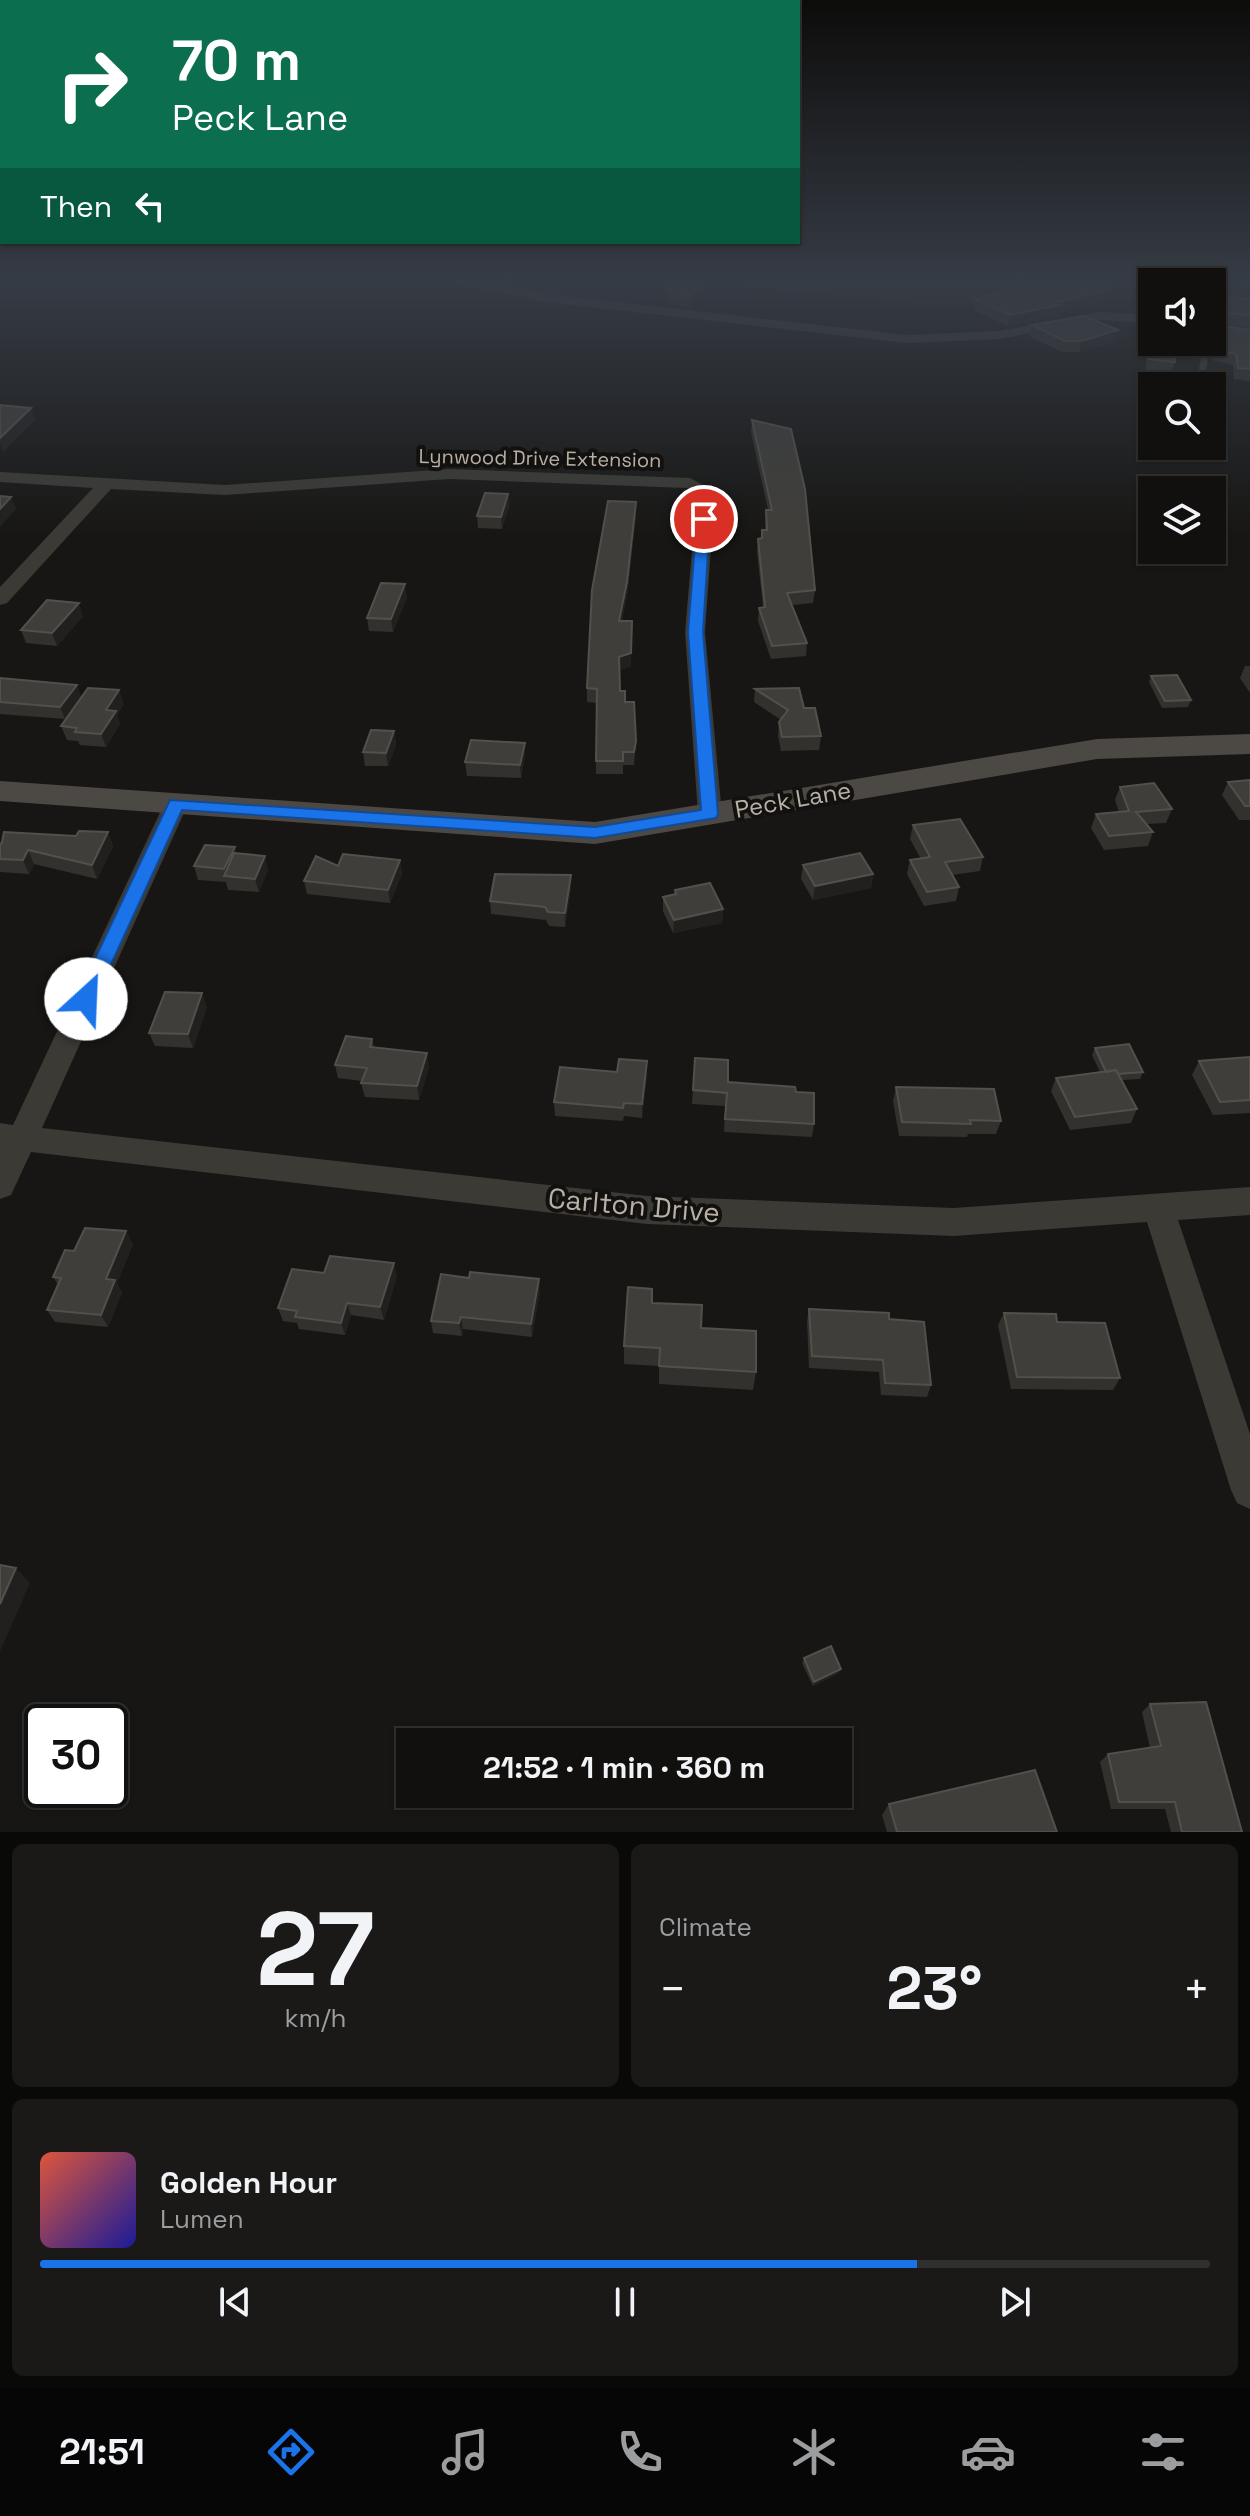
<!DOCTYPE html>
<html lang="en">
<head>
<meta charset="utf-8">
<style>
	body { margin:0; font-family:"Space Grotesk",sans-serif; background:#1a1918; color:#f1f3f6; height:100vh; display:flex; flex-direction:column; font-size:30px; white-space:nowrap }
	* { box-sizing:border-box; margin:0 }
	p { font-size:26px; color:#9c9d9e }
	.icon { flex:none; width:44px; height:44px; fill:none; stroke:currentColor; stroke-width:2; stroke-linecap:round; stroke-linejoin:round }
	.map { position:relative; height:1832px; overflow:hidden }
	.side { display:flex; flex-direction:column; gap:12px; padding:12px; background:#090908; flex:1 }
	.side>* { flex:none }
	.guide { position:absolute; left:0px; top:0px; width:800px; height:244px; box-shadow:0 2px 6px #0004,0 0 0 2px #30302f; background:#0b6e4f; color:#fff; overflow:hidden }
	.tools { position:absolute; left:1138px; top:268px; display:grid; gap:16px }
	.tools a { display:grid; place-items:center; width:88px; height:88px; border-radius:0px; background:#11100f; box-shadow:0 2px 6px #0004,0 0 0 2px #30302f; font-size:40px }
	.speed { position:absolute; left:24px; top:1704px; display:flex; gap:16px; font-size:40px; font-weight:700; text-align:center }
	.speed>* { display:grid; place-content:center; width:104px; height:104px; border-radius:50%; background:#11100f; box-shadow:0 2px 6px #0004,0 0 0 2px #30302f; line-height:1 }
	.speed .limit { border:4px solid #111; border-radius:12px; background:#fff; color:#111 }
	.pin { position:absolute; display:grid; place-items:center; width:68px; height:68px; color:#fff; margin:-34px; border:4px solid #fff; border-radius:50%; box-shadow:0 2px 8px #0007 }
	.me { position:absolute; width:88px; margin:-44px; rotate:25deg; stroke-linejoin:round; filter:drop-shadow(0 0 6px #0008) }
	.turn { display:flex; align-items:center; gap:28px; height:168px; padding:0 40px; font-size:36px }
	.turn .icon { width:104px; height:104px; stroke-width:2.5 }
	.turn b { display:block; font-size:56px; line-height:68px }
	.then { display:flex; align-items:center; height:76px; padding:0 40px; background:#0003; gap:16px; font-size:30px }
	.big { font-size:60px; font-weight:700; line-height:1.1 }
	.side .widget { flex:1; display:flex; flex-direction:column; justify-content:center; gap:12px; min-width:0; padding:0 28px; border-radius:12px; background:#1a1918 }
	.side .dial { align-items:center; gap:0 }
	.dial b { font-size:104px; line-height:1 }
	.song { display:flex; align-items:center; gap:24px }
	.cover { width:96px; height:96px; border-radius:12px; background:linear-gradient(135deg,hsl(10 70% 55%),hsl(240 70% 35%)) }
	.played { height:8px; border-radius:4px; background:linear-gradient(90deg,#1a73e8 75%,#30302f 75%) }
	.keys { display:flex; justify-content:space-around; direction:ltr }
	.heat { display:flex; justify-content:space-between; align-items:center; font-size:44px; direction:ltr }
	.side .tiles { flex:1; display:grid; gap:12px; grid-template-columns:1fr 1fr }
	.widget:last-child { grid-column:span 2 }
	.trip { position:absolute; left:396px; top:1728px; width:456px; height:80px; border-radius:0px; background:#11100f; box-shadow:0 2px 6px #0004,0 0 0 2px #30302f; font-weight:700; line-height:80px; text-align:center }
	.tabs { display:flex; height:128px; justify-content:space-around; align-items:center; background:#070606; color:#9c9d9e }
	.tabs .icon { width:56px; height:56px }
	.tabs .selected { color:#1a73e8 }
	.tabs b { font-size:36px; color:#f1f3f6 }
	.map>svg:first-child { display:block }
	.green { fill:#221a22 }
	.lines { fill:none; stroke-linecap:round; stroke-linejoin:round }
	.lane { stroke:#3c3a35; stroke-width:7 }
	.street { fill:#3c3a35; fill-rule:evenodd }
	.secondary { fill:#4c4843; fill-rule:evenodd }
	.wall { fill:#32312d }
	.shaded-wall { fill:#21201e }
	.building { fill:#403e3a; stroke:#53504b; stroke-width:2 }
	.route { fill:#1a73e8; stroke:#114b97; stroke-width:2 }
	.labels { text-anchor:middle; stroke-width:8; stroke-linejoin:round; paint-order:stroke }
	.far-street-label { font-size:20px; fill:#b8afa5; stroke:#121110 }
	.street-label { font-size:24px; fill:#b8afa5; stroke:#121110 }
	.near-street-label { font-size:28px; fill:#b8afa5; stroke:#121110 }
</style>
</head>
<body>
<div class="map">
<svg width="1250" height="1832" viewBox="0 0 1250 1832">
	<rect width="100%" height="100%" fill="#171614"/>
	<path class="green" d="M694 280H1088L1010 293 956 308Z
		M1171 280H1250V304L1212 299V282Z"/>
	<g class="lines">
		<path class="lane" d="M1202 373 1207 342"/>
		<path class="street" d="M440 280H470L546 294 907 335 999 331 1100 312 1152 315V323L1100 320 999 339 907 343 546 302Z
			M449 469 690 478 715 491 705 632 722 814 718 820H702L698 814 685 632 697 493 687 488 449 479 225 495 111 489 7 603 0 605V587L93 488 0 482V472L225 485Z
			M176 796 184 799 188 804 42 1128 647 1196 954 1208 1250 1187V1215L1178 1220 1250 1434V1509L1237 1503 1231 1490 1147 1222 954 1236 647 1224 31 1152 11 1195 0 1199V1123L13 1125 164 804 168 799Z"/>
		<path class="secondary" d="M1250 734V754L1097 759 595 844 0 801V781L595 822 1097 739Z"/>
	</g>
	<path class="wall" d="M665 286 703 287 690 307 679 306 665 297Z
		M1212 294 1250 300V328L1213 322V324L1250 330V381L1234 379 1233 365 1211 360 1213 340 1212 339Z
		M975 299 1108 300 1060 312 1059 316 1008 326 973 310Z
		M1149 319 1201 347 1198 359 1174 356 1175 362 1171 373 1146 370V330Z
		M1032 325 1118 330 1115 341 1079 352H1062L1029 336Z
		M752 420 815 590 813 603 792 605 807 643 806 656 771 659 758 621 759 608 763 607 757 552 758 539 762 538V530H765L766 510H768L751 432Z
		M508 494 509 506 502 529 478 528 477 516Z
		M636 502V515L627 595 622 621 631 666 620 670V691L625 702 636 741 634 765H623V774H596V703L587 702V688Z
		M407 597 393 632 369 631 367 618Z
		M83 616 57 646 26 643 21 630Z
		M1245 666H1250V693L1240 678Z
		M1151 676 1191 700 1188 707 1162 708 1149 682Z
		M0 678 81 696 65 719 0 714Z
		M755 689 804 708 821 736 819 750 781 751 778 736 779 722 781 720 754 702Z
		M124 704 117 715 120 724 106 747 80 745 78 741 67 740 61 726Z
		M394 731 396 745 388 766H365L363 752Z
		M525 743V756L521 778 467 776 465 762Z
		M1250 780V820H1239L1222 795 1228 782Z
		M1120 787 1172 809 1166 823 1146 824 1153 832 1148 846 1104 850 1091 828 1096 814 1119 812 1115 800Z
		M913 825 983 857 980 871 952 875 959 887 956 901 924 906 907 874 910 860 921 859 910 839Z
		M108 832 113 846 97 879 34 864 29 874 0 872V845Z
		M400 860 402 874 390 903 307 894 304 881 338 866Z
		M803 865 873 874 871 888 813 900 801 879Z
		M194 866 268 870 259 892 228 890 226 882 198 880Z
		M571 875V888L565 927 549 926 546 920 491 914 490 901Z
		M675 890 723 909 722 923 673 933 663 911V897L674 894Z
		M207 1007 193 1048 155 1046 149 1033Z
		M372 1039 374 1047 429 1067 419 1100 365 1097 361 1083 362 1081 338 1078 335 1065Z
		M1095 1048 1143 1072 1140 1079 1122 1080 1137 1109 1131 1123 1070 1130 1051 1091 1056 1078 1100 1072 1092 1055Z
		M1250 1057V1113L1213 1115 1192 1075 1199 1061Z
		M695 1058 728 1082 796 1092 814 1124 812 1137 724 1132 725 1106 692 1104Z
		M617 1072 647 1075 642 1118 624 1116 623 1121 555 1116 554 1102Z
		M896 1087 1001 1121 996 1134H968L967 1137 899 1136 893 1101Z
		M133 1244 117 1283 122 1293 108 1327 55 1322 47 1310 58 1285 53 1277 74 1251Z
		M324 1273 397 1276 384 1320 351 1315 345 1335 299 1329 297 1323 283 1321 278 1308Z
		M540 1291 532 1337 463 1329 462 1336 433 1333 431 1321Z
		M652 1303 701 1328 756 1372 753 1390 659 1384V1366L624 1364V1346Z
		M809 1309 889 1319 931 1385 927 1397 881 1395 879 1372 809 1368 807 1321Z
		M1004 1313 1057 1322 1120 1378 1113 1390 1011 1389 998 1325Z
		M804 1658 839 1673 813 1686 802 1663Z
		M1150 1704 1242 1832H1171L1165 1809H1111L1100 1762 1108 1754 1150 1748 1142 1712Z
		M889 1804 1057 1832H887L882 1815Z"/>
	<path class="shaded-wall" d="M701 280H703V287L690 307 691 297Z
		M1111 289 1108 300 1060 312 1059 316 1008 326 1010 315Z
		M1118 330 1115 341 1079 352 1081 341Z
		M31 408 35 420 3 452 0 444V438Z
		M508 494 509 506 502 529 501 517Z
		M11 497 16 509 0 527V509Z
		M636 502V515L627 595 619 634V621Z
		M405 584 407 597 393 632 391 619Z
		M79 603 83 616 57 646 52 633Z
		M632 635 631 666 619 670V657Z
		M77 685 81 696 65 719 60 707Z
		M119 690 124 704 117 715 120 724 106 747 101 734 106 710Z
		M394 731 396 745 388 766 386 753Z
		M525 743V756L521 778 520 765Z
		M108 832 113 846 97 879 92 865Z
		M235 847 239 861 227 877 224 869Z
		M28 850 34 864 29 874 23 860Z
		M265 856 268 870 259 892 255 879Z
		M400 860 402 874 390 903 388 890Z
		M873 874 871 888 813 900 815 886Z
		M571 875V888L565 927V913Z
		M723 909 722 923 673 933 674 920Z
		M202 993 207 1007 193 1048 188 1034Z
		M427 1053 429 1067 419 1100 417 1086Z
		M647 1061V1075L642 1118V1104Z
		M126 1231 133 1244 117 1283 122 1293 108 1327 101 1315 106 1279Z
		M394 1263 397 1276 384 1320 380 1307Z
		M539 1279 540 1291 532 1337 531 1324Z
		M347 1303 351 1315 345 1335 341 1323Z
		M461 1317 463 1329 462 1336 459 1323Z
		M16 1568 30 1583 0 1652V1604Z
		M841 1669 839 1673 813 1686 814 1682Z"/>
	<path class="building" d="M672 280H701L691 297 679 295 665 286Z
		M1062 280H1109L1111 289 1055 303 1061 305 1010 315 975 299 1042 282Z
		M1212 294 1250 300V316L1216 311 1212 314 1213 324 1250 330V369L1238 368 1236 354 1214 349 1217 329 1212 326Z
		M1084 316 1118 330 1081 341H1065L1032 325Z
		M1149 319H1152V342H1202L1201 347 1174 344 1175 362 1149 359Z
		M0 405 31 408 0 438Z
		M752 420 791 429 805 489 815 590 787 593 807 643 772 646 759 608 765 607 758 539 762 538V530H767L766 510H772Z
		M485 493 508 494 501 517 477 516Z
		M0 496 11 497 0 509Z
		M608 501 636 502 627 582 619 621H632L631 653 619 657 620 691H625V702H634L636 741 634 752H623V761H596L597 689 587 688 592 590Z
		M381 583 405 584 391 619 367 618Z
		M47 600 79 603 52 633 21 630Z
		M1177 675 1191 700 1165 701 1151 676Z
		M0 678 77 685 60 707 0 702Z
		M88 688 119 690 106 710 116 711 101 734 75 732 77 728 61 726Z
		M799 688 804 708H815L821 736 782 737 779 722 788 710 755 689Z
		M371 730 394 731 386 753 363 752Z
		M471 740 525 743 520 765 465 762Z
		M1250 780V806H1245L1228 782Z
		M1154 783 1172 809 1136 812 1153 832 1109 836 1096 814 1129 811 1120 787Z
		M960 819 983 857 945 862 959 887 927 892 910 860 930 857 913 825Z
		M79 831 108 832 92 865 28 850 23 860 0 859V845L2 842 4 832 76 836Z
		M205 845 235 847 224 869 194 866Z
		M234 853 265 856 255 879 224 876Z
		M860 853 873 874 815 886 803 865Z
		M343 854 400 860 388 890 304 881 316 856 338 866Z
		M495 874 571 875 565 913 548 912 545 907 490 901Z
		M710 883 723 909 674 920 663 897 676 894 675 890Z
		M165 992 202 993 188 1034 149 1033Z
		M346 1036 372 1039 370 1047 427 1053 417 1086 361 1083 367 1068 335 1065Z
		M1129 1044 1143 1072 1118 1074 1116 1070 1106 1072 1095 1048Z
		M1250 1057V1100L1220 1102 1199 1061Z
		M695 1058 728 1060V1082L795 1087 796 1092 814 1093V1124L725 1119 727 1093 693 1090Z
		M619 1059 647 1061 642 1104 624 1103 623 1108 554 1102 560 1067 617 1072Z
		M1116 1070 1137 1109 1075 1117 1056 1078Z
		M896 1087 994 1089 1001 1121 970 1120 971 1124 902 1122Z
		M85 1228 126 1231 106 1279 115 1280 101 1315 47 1310 61 1278 53 1277 65 1250 74 1251Z
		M330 1256 394 1263 380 1307 347 1303 341 1323 295 1317 297 1311 278 1308 292 1269 324 1273Z
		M470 1272 539 1279 531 1324 461 1317 459 1323 431 1321 441 1274 469 1278Z
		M628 1287 652 1289V1303L702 1305 701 1328 756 1331V1372L659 1366 660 1348 624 1346Z
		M809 1309 889 1313V1319L924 1322 931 1385 885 1383 883 1360 812 1356Z
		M1004 1313 1056 1314 1057 1322 1105 1323 1120 1378 1017 1377Z
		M0 1565 16 1568 0 1604Z
		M831 1646 841 1669 814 1682 804 1658Z
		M1206 1702 1242 1832H1182L1175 1802H1119L1108 1754 1161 1746 1150 1704Z
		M1035 1770 1057 1832H897L889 1804Z"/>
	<linearGradient id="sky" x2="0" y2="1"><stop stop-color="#0d0c0b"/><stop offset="0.52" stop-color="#363c45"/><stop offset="1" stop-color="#363c45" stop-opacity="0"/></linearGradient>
	<rect width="1250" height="537" fill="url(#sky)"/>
	<path class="route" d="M704 515 710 519 703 632 718 814 716 818 595 838 182 810 95 999 93 1004H79L76 999 170 800 595 827 701 810 688 632 697 519Z"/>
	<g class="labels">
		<g class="far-street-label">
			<text transform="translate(540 458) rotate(1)" y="7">Lynwood Drive Extension</text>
		</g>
		<g class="street-label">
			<text transform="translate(793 800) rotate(-10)" y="8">Peck Lane</text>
		</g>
		<g class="near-street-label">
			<text transform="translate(634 1205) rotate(5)" y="10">Carlton Drive</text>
		</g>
	</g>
</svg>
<div class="tools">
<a><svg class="icon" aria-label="sound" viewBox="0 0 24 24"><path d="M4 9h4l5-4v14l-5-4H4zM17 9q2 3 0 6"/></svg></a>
<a><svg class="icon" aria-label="search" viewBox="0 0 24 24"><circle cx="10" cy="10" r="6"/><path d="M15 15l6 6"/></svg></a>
<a><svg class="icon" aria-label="layers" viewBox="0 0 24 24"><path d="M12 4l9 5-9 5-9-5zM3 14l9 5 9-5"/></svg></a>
</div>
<div class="speed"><div class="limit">30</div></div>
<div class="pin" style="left:704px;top:519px;background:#d93025"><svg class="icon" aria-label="arrive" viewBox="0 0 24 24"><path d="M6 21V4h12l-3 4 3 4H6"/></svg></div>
<svg class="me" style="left:86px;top:999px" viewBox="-20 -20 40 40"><circle r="19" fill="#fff"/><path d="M0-13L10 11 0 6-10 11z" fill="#1a73e8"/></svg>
<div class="trip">21:52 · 1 min · 360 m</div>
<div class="guide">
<div class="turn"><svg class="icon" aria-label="right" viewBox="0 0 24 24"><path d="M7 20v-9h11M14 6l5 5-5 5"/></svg><div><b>70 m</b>Peck Lane</div></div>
<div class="then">Then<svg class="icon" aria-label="left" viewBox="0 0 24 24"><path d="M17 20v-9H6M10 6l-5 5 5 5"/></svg></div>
</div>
</div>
<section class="side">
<div class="tiles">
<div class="widget dial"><b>27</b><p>km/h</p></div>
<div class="widget"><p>Climate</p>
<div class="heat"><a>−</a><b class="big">23°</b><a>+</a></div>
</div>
<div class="widget">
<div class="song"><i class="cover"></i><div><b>Golden Hour</b><p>Lumen</p></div></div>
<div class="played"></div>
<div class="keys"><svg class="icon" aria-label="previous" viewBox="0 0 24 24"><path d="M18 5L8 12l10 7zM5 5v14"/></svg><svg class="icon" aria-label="pause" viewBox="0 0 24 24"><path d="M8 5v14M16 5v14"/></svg><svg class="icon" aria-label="next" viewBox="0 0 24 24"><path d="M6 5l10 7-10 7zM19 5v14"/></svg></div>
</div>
</div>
</section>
<nav class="tabs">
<b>21:51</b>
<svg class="icon selected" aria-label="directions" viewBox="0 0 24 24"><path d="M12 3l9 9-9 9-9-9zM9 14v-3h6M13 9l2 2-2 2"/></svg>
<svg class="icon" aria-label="music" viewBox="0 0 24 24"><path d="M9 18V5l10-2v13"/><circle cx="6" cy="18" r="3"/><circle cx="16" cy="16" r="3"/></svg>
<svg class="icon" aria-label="phone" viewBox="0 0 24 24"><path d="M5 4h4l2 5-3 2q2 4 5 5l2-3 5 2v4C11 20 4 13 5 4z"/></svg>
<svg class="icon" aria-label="climate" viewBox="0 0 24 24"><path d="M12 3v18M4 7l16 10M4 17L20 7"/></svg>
<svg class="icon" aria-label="car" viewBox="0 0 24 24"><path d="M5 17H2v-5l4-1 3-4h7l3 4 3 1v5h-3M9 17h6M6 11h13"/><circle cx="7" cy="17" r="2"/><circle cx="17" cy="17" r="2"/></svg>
<svg class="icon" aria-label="filters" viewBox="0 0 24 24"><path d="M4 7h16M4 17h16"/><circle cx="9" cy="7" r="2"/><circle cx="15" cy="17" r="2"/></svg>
</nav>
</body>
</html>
